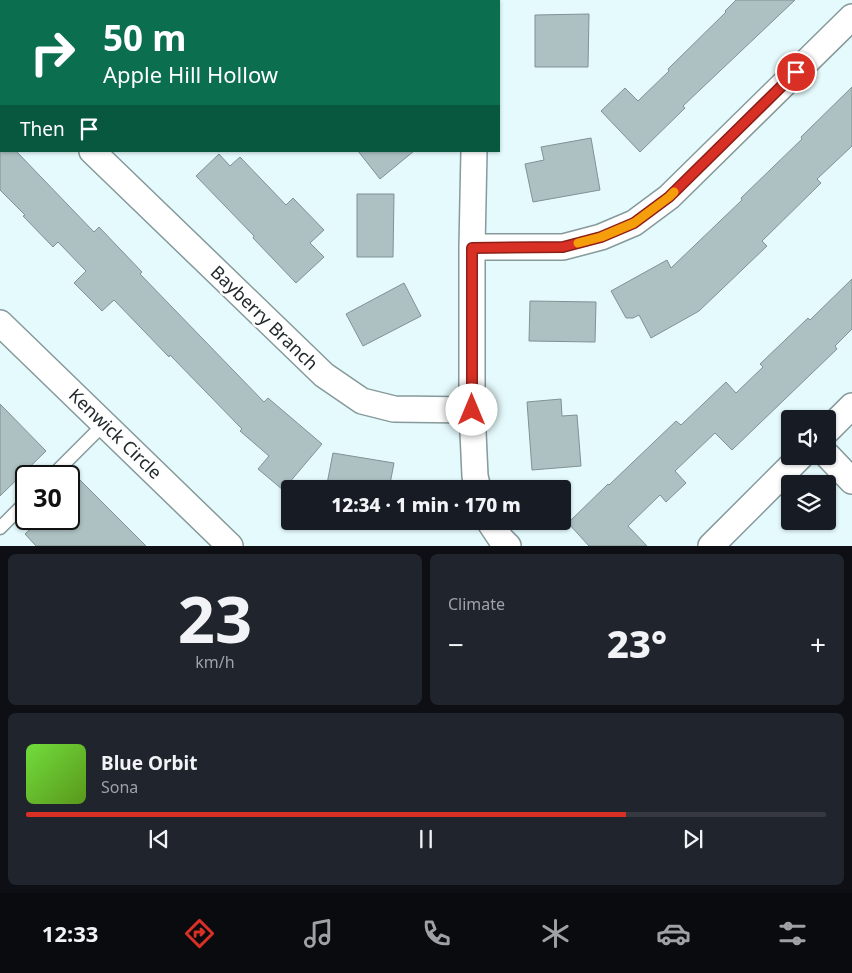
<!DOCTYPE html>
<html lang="en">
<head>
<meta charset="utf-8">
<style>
	body { margin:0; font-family:"Noto Sans",sans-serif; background:#20242c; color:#f1f3f6; height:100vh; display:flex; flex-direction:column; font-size:19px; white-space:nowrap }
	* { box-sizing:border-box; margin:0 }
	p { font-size:16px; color:#9ea1a6 }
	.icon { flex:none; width:28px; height:28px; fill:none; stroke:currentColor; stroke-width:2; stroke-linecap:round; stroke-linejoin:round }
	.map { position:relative; height:546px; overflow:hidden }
	.details { display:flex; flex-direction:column; gap:8px; padding:8px; background:#0d0f14; flex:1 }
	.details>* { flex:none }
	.guide { position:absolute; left:0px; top:0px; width:500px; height:152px; box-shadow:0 1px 4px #0004; background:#0b6e4f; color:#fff; overflow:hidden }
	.fabs { position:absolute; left:781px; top:410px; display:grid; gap:10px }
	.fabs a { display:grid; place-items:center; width:55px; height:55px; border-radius:5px; background:#171b24; box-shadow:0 1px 4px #0004; font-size:25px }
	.speed { position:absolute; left:15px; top:465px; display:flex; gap:10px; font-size:25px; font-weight:700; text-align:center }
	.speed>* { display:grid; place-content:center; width:65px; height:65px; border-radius:50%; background:#171b24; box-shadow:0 1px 4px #0004; line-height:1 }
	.speed .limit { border:2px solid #111; border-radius:8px; background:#fff; color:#111 }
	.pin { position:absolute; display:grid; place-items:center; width:42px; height:42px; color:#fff; margin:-21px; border:2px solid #fff; border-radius:50%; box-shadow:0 1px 5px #0007 }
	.me { position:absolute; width:55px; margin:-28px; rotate:0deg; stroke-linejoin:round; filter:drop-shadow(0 0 4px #0008) }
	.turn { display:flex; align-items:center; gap:18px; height:105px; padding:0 20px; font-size:22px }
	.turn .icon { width:65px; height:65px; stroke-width:2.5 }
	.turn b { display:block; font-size:35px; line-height:42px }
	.then { display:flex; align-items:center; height:48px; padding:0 20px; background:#0003; gap:10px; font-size:19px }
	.big { font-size:38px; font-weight:800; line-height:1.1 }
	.details .tile { flex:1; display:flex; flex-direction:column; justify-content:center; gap:8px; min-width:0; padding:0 18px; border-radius:8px; background:#20242c }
	.details .dial { align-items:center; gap:0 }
	.dial b { font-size:65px; line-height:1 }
	.song { display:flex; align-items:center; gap:15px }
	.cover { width:60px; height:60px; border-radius:8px; background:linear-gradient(135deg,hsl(100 70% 55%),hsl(90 70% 35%)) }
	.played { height:5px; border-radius:2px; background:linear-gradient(90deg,#d93025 75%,#363941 75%) }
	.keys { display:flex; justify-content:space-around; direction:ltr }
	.heat { display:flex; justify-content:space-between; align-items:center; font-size:28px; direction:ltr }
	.details .tiles { flex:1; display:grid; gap:8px; grid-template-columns:1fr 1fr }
	.tile:last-child { grid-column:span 2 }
	.trip { position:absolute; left:281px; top:480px; width:290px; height:50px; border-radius:5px; background:#171b24; box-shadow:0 1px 4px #0004; font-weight:800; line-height:50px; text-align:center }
	.tab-bar { display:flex; height:80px; justify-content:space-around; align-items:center; background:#090b0e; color:#9ea1a6 }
	.tab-bar .icon { width:35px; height:35px }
	.tab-bar .on { color:#d93025 }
	.tab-bar b { font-size:22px; color:#f1f3f6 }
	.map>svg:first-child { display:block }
	.building { fill:#adc1c3; stroke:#7f9294 }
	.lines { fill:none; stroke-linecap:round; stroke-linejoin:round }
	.service-casing { stroke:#86999b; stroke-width:15 }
	.minor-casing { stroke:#86999b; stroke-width:28 }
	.service { stroke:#fff; stroke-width:12 }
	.minor { stroke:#fff; stroke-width:25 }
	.route-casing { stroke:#8d1f18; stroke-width:12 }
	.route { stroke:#d93025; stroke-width:9 }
	.slow { stroke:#f59e0b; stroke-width:9 }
	.labels { text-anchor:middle; stroke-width:5; stroke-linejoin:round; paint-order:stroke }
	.street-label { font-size:18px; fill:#222a2b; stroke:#fff }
</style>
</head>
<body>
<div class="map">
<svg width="852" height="546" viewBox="0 0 852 546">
	<rect width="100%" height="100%" fill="#e5fafc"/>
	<path class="building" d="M736 0H795L683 106 685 108 640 152 601 111 625 88 638 101 669 71 668 69 726 12 725 11Z
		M589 14 588 67H535V15Z
		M852 87V146L817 179 821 183 762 241 767 246 699 311 651 338 639 315 633 318H626L611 291 667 260 671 268 742 200 741 198 802 139 801 137Z
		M591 138 600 190 533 202 525 164 544 160 541 147Z
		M0 151H16L94 232 99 227 142 272 140 274 264 402 268 398 322 444 283 490 258 469 269 456 240 431 242 429 170 355 169 357 114 300 102 311 74 283 86 271 58 242 53 247 23 216 25 215 0 190Z
		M358 151H414L380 179Z
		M219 154 230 166 240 157 286 205 293 198 324 230 310 243 324 257 296 283 253 238 254 236 196 176Z
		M357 194H394L393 257H357Z
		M852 279V329L835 346 837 349 732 450 715 433 675 471 686 483 666 502 660 495 628 526 647 546H589L568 523 608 484 609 485 676 421 681 425 726 382 736 393 763 367 760 364 808 318 810 320Z
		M404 283 421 316 363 346 346 314Z
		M530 301 596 302 595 342 529 341Z
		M561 399 562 416 577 415 581 466 532 470 527 402Z
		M0 404 46 451 0 496Z
		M333 453 394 463 389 489H326Z
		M80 480 146 546H36L25 534 41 519H69V491Z"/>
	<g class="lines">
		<g class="service-casing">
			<path id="service" d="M52 476 105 423
				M0 528 26 502"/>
		</g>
		<g class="minor-casing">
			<path id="minor" d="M333 0 334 1
				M477 1V0
				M0 63 1 64
				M92 151 324 375 362 401 394 409 472 410
				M474 151 472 247V410L475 476 478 489
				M472 247H563L601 237 634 223 669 197 852 17
				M0 323 230 546
				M828 430 852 406
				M828 456 852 481
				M489 521 501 539 508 546
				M711 546 801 456"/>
		</g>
		<use href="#service" class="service"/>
		<use href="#minor" class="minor"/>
	</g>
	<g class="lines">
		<g class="route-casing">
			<path id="route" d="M472 410V248L563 247 601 237 634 223 669 197 796 72"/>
		</g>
		<use href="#route" class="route"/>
		<path class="slow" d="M578 243 601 237 634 223 669 197 674 192"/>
	</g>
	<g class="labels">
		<g class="street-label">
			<text transform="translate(264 318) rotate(44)" y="6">Bayberry Branch</text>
			<text transform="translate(115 434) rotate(44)" y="6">Kenwick Circle</text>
		</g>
	</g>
</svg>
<div class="fabs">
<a><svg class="icon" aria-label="sound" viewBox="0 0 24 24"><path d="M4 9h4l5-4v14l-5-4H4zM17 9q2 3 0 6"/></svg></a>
<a><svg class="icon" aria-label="layers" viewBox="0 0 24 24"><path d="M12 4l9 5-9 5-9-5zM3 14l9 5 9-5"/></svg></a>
</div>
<div class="speed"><div class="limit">30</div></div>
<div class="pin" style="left:796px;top:72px;background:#d93025"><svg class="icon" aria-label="arrive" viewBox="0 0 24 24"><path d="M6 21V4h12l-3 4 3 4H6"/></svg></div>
<svg class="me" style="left:472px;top:410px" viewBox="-20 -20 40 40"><circle r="19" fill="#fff"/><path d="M0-13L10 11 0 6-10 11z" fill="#d93025"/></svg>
<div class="trip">12:34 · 1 min · 170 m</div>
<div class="guide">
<div class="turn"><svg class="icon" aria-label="right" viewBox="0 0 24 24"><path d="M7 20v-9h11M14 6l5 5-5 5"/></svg><div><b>50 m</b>Apple Hill Hollow</div></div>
<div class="then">Then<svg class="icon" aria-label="arrive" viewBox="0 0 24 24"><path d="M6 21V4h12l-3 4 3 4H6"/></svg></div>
</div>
</div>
<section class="details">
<div class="tiles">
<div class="tile dial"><b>23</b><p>km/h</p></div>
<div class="tile"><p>Climate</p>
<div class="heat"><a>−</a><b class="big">23°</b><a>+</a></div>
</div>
<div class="tile">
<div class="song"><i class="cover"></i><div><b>Blue Orbit</b><p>Sona</p></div></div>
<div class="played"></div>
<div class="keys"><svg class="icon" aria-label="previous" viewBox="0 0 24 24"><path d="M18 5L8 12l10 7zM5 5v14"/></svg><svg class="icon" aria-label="pause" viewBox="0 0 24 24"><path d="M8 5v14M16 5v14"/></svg><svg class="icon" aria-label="next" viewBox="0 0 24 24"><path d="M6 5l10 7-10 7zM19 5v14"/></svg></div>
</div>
</div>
</section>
<nav class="tab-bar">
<b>12:33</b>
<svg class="icon on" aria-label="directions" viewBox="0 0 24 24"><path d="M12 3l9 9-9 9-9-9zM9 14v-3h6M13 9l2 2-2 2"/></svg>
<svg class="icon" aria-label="music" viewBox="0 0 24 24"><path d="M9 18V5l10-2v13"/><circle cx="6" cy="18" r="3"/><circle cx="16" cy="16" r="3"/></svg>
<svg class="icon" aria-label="phone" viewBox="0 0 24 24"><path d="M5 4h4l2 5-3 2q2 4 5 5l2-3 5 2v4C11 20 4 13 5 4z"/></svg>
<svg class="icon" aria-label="climate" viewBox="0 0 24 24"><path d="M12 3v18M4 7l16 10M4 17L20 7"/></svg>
<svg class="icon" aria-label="car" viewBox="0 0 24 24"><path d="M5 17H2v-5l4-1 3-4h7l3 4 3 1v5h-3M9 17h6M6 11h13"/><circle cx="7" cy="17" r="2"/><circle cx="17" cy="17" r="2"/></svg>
<svg class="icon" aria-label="filters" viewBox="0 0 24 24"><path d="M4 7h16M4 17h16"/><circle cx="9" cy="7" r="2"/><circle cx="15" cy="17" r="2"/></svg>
</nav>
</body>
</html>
